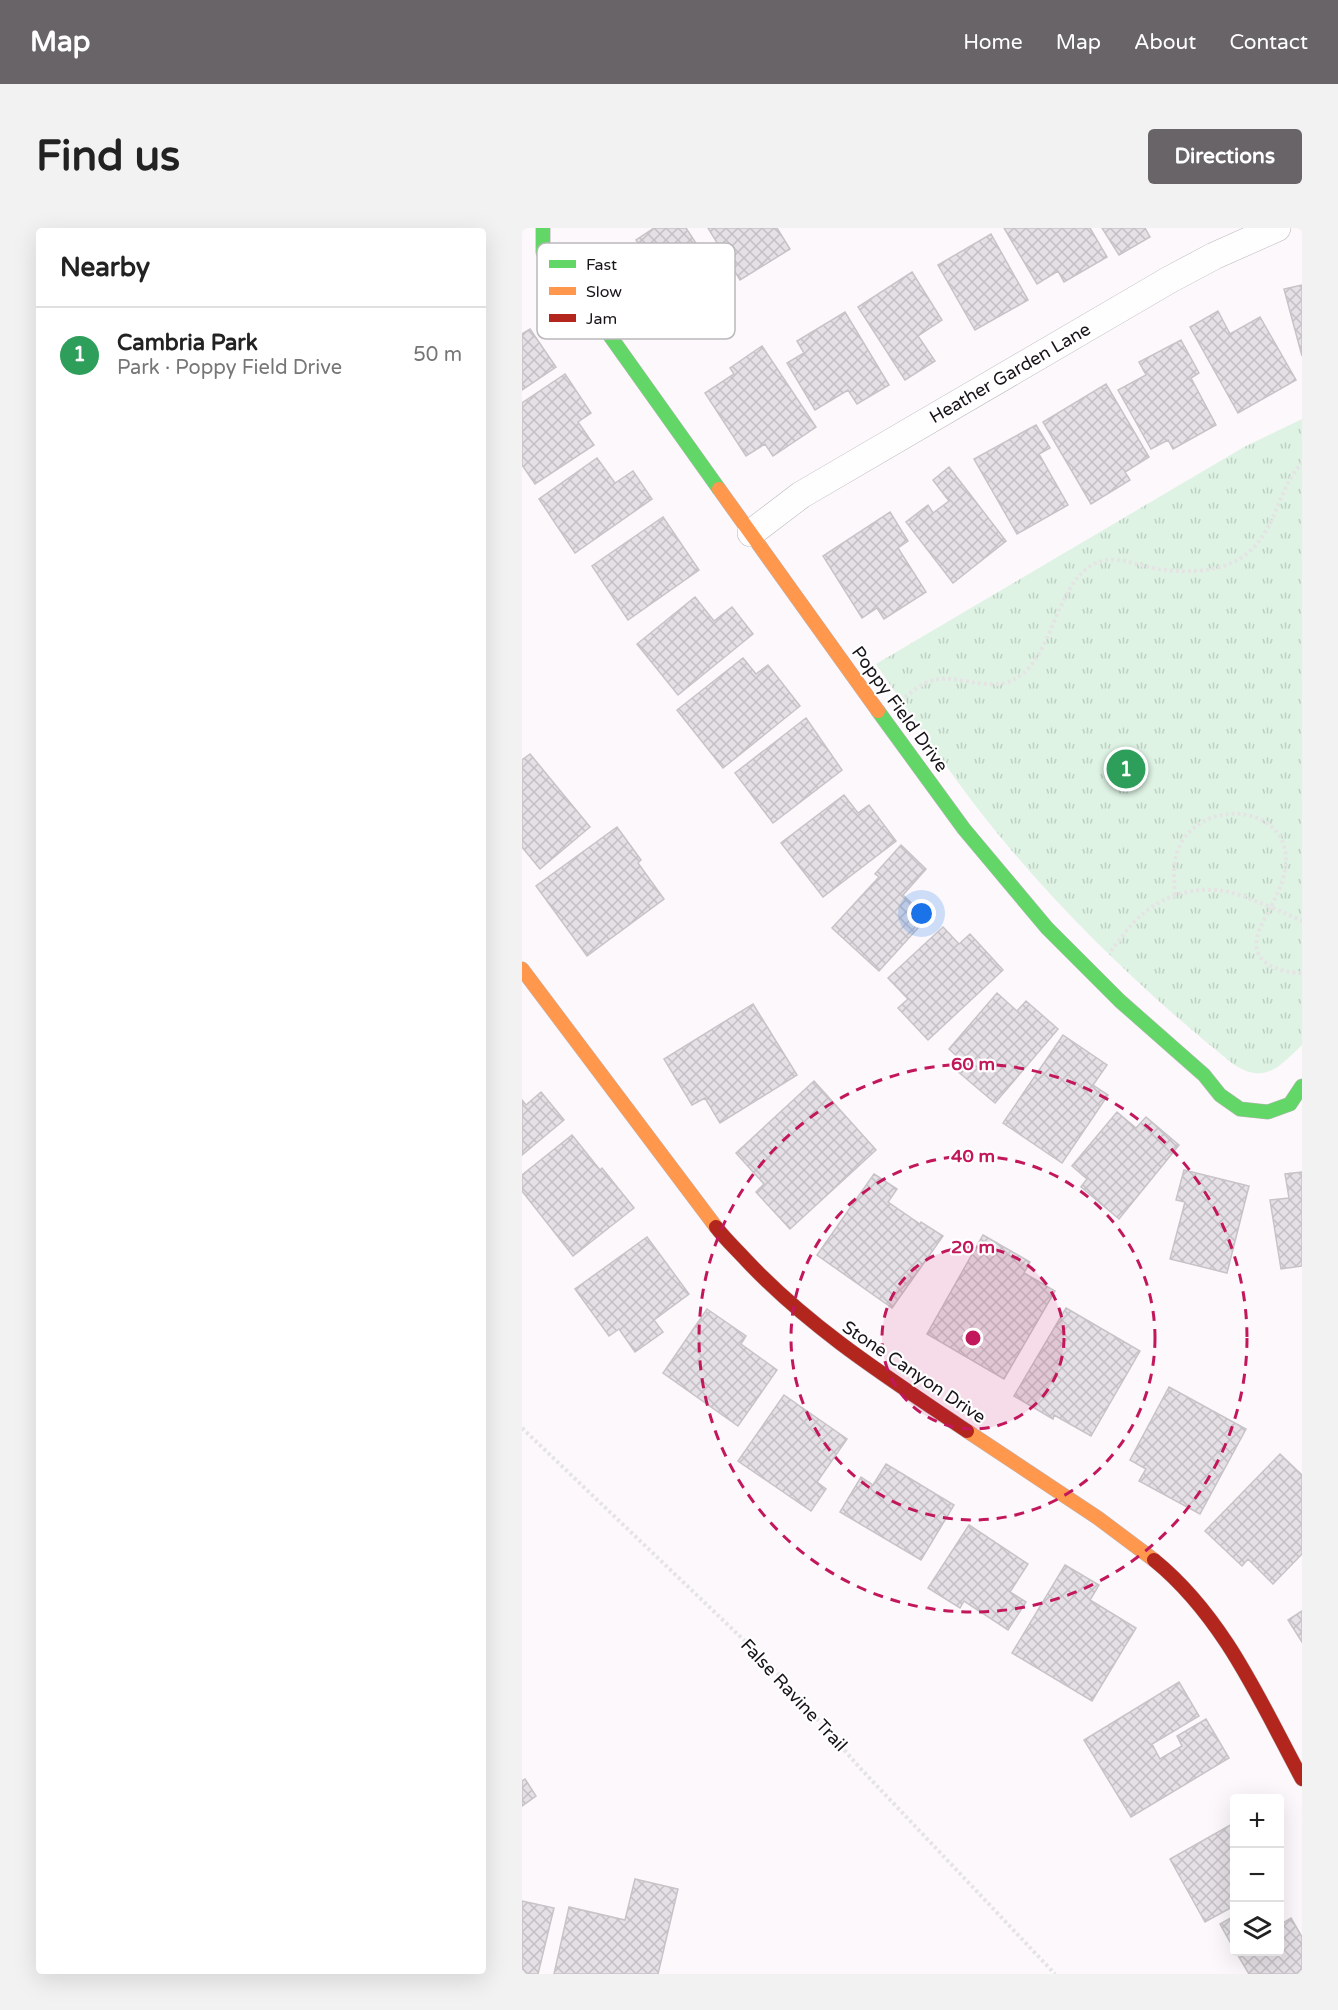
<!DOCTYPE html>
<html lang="en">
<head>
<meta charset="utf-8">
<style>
  :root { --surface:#fff; --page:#f2f2f2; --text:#222; --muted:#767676; --line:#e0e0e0; --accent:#686468 }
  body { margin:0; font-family:"Varela Round",sans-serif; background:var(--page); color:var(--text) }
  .controls { position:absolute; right:18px; bottom:18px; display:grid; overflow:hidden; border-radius:6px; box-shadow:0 6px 24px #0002 }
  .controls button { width:54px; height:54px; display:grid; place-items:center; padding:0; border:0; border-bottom:2px solid var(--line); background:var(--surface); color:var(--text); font:30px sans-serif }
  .you { position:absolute; left:400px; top:686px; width:21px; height:21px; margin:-15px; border:4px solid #fff; border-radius:50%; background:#1a73e8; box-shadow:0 0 0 9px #1a73e833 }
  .badge { display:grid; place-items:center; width:39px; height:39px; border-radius:50%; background:var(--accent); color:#fff; font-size:20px; font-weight:700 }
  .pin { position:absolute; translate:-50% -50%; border:3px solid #fff; box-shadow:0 2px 6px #0006 }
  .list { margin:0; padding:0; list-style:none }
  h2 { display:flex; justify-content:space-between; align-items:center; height:78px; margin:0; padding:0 24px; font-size:26px }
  h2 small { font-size:20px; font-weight:400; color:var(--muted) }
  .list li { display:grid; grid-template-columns:39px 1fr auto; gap:18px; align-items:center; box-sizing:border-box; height:96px; padding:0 24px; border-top:2px solid var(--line) }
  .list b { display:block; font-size:22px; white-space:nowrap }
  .list p { margin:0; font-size:20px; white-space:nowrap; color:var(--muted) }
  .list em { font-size:20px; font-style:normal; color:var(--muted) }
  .icon { flex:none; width:33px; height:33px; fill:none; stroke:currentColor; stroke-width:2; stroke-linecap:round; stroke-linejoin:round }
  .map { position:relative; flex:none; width:780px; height:1746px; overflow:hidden; border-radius:6px }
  header { display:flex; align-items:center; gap:36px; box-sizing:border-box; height:84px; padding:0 30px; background:var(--accent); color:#fff }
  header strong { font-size:28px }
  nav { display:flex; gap:33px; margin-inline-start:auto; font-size:21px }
  .intro { display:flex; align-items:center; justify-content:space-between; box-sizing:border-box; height:144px; padding:0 36px }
  h1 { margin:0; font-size:42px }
  .button { padding:15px 27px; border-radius:6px; background:var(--accent); color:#fff; font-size:21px; font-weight:700 }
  main { display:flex; gap:36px; padding:0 36px }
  aside { flex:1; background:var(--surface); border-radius:6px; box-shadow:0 6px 24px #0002 }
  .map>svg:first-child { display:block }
</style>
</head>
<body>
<header>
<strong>Map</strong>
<nav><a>Home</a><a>Map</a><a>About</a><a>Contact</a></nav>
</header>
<div class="intro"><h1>Find us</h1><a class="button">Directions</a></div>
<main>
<aside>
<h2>Nearby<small></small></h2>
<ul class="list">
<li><span class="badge" style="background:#2e9e5b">1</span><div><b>Cambria Park</b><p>Park · Poppy Field Drive</p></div><em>50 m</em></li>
</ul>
</aside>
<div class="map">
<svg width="780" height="1746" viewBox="0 0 780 1746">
  <defs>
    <pattern id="park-tufts" width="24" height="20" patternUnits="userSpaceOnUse" patternTransform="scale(1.5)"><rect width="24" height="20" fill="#def3e4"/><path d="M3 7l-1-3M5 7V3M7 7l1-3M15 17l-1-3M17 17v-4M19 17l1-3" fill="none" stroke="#becfc3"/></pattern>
    <pattern id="building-cross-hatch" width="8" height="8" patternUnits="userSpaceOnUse" patternTransform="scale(1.5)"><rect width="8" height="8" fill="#e5e0e5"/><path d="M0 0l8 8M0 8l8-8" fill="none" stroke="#c4bfc4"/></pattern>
  </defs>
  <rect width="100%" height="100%" fill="#fcf8fc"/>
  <path fill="url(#park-tufts)" d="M780,191v626c-23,22 -37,40 -69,19 -82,-66 -158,-138 -226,-219 -48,-57 -89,-120 -131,-181l368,-217z"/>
  <path fill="url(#building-cross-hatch)" stroke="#c7c3c7" stroke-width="1.5" d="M132,0h32l42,64 -37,25 -7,-10 -25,17 -40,-62 22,-15 -5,-7z
    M186,0h69l13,21 -50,31z
    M482,0h86l17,29 -43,25 -6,-11 -21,13z
    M580,0h43l5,9 -31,18z
    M469,6l37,66 -53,30 -37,-65z
    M390,44l30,48 -24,16 17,25 -30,19 -47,-73z
    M780,57v71l-18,-67z
    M696,83l12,23 30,-17 36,63 -58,33 -48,-86z
    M323,84l44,73 -32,19 -9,-14 -33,20 -28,-47 17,-10 -7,-12z
    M8,101l26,38 -34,23v-56z
    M659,112l18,33 -8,5 25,47 -43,24 -5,-9 -17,9 -33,-59 28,-15 -7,-13z
    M240,118l54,81 -43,29 -8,-12 -19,12 -41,-63 29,-19 -4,-6z
    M43,146l26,39 -13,9 16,23 -59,39 -13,-19v-62z
    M584,156l43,73 -24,15 5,8 -39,24 -48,-82z
    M514,197l14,23 -11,6 29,51 -51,29 -43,-75z
    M75,230l18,25 18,-12 19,28 -77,54 -36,-54z
    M427,239l57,74 -53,42 -47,-61 22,-17 5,8 16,-12 -16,-21z
    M368,284l18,29 -10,7 28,44 -42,27 -7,-11 -15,10 -39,-62z
    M141,289l36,53 -71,50 -36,-54z
    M173,369l19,24 18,-14 21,27 -75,61 -41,-51z
    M221,430l13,16 12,-9 32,41 -77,62 -46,-58z
    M284,490l36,52 -69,53 -38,-50z
    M8,526l60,73 -50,42 -18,-22v-87z
    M322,567l14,18 11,-8 27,36 -73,56 -42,-54z
    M95,599l24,33 -3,3 26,36 -77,57 -51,-70z
    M379,617l25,24 -23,26 24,23 -48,53 -47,-43 47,-51 -4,-3z
    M421,699l16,17 11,-10 33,36 -75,70 -30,-32 10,-9 -20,-21z
    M475,765l20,18 9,-10 32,28 -63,74 -39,-33 7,-8 -14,-13z
    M231,776l44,71 -77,48 -15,-25 -13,7 -28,-46z
    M541,807l44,30 -14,20 15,10 -46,68 -59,-40z
    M292,853l62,69 -86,79 -34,-37 8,-8 -28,-31z
    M19,864l23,28 -42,35v-55l4,5z
    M595,884l19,16 10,-11 33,28 -60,74 -38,-32 6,-8 -15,-13z
    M50,907l28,35 2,-2 32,40 -61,48 -51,-65v-16z
    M662,942l65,16 -22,87 -57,-14 15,-57 -9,-2z
    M780,944v94l-21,3 -11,-69 19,-2 -4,-24z
    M352,946l23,15 -9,13 32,22 1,-2 22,14 -51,72 -75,-53z
    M461,1007l47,27 -6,11 31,18 -51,88 -77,-45z
    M125,1009l42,57 -35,26 9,12 -28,20 -16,-23 -10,7 -34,-47z
    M544,1080l74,43 -49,85 -37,-21 -1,4 -39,-23z
    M185,1081l39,27 -5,8 36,26 -39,56 -75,-53z
    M647,1159l77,42 -46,85 -61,-33 7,-12 -16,-9z
    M262,1167l63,44 -30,43 9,7 -15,22 -73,-50z
    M758,1226l22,21v79l-29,30 -25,-25 -6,7 -37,-35z
    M364,1236l68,41 -33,55 -81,-48 21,-35 12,8z
    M447,1297l59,39 -18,28 16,10 -18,28 -44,-29 -4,7 -32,-20z
    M543,1337l34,20 -9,15 46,28 -44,73 -80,-48z
    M780,1383v31l-14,-22z
    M657,1454l20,34 -47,28 8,15 22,-13 -5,-10 29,-17 23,39 -98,59 -47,-77z
    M3,1551l11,17 -14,10v-25z
    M712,1595v83l-29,16 -35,-63z
    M113,1651l43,10 -20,85h-104l15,-67 56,13z
    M0,1673l32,7 -16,66h-16z
    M712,1688v33l-14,-25z
    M769,1690l11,19v37h-53l-13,-22h44v-27z"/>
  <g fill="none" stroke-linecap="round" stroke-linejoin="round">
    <g stroke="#bbb7bb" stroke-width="28">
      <path id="street" d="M229,305l50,-38 368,-215 45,-24 63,-28"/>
    </g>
    <g stroke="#bbb7bb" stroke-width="15">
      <path id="fast" d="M21,0v24l35,39 141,198
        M356,483l86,118 83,99 73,73 84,74 16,20 20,14 28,3 22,-8 12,-18"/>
    </g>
    <g stroke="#bbb7bb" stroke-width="15">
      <path id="slow" d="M197,261l159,222
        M0,741l194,258
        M445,1203l131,87 56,42"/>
    </g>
    <g stroke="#bbb7bb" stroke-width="15">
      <path id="jam" d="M194,999c9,12 20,22 31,34 64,68 143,118 220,170
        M632,1332c70,57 106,141 148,219"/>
    </g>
    <path stroke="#e5e4e5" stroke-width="4" stroke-dasharray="3 3" stroke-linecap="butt" d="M383,469c7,-5 15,-12 23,-15 27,-11 56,11 85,-2 40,-19 40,-91 79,-115 21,-12 40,-1 61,3 30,6 73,5 96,-16 29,-26 28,-62 53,-89
      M653,667c-1,-16 -3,-35 5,-50 23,-46 105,-41 106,14 0,18 -8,33 -15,48l31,14
      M589,723c10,-13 20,-28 33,-38 24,-21 62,-29 92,-19 12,3 23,9 35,13 -5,10 -12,20 -14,31 -6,26 25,35 45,35
      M0,1200l250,239 88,101 195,206"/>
    <use href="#street" stroke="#fffeff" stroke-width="27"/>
    <use href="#fast" stroke="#63d668" stroke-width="14"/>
    <use href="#slow" stroke="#ff974d" stroke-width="14"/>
    <use href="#jam" stroke="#b3261e" stroke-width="14"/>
  </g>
  <circle cx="451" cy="1110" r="91" fill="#c2185b" fill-opacity=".12"/>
  <g fill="none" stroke="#c2185b" stroke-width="3" stroke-dasharray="10 8">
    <circle cx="451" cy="1110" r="91"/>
    <circle cx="451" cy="1110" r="182"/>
    <circle cx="451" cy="1110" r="274"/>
  </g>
  <g text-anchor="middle" stroke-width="4.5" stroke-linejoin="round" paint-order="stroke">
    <g font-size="18" fill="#191419" stroke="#fff">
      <text transform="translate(488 145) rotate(-30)" y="6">Heather Garden Lane</text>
      <text transform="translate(378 481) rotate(54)" y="6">Poppy Field Drive</text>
      <text transform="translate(392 1144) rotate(34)" y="6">Stone Canyon Drive</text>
      <text transform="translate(272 1467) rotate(47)" y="6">False Ravine Trail</text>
    </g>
  </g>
  <rect x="15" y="15" width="198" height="96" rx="9" fill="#fff" stroke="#bab8ba" stroke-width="1.5"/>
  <rect x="27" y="32" width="27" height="8" fill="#63d668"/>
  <rect x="27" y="59" width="27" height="8" fill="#ff974d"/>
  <rect x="27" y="86" width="27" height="8" fill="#b3261e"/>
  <g font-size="16" fill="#191419">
    <text x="64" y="42">Fast</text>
    <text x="64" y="69">Slow</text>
    <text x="64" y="96">Jam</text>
  </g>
  <circle cx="451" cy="1110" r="9" fill="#c2185b" stroke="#fff" stroke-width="3"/>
  <g font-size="18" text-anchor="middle" font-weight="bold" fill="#c2185b" stroke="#fff" stroke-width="4.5" stroke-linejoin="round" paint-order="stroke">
    <text x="451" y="842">60 m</text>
    <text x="451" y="934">40 m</text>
    <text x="451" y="1025">20 m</text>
  </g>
</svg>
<div class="controls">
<button>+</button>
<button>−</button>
<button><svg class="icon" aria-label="layers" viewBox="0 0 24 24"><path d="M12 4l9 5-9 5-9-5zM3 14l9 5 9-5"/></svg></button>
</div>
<div class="you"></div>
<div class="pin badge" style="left:604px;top:541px;background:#2e9e5b">1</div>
</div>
</main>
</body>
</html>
